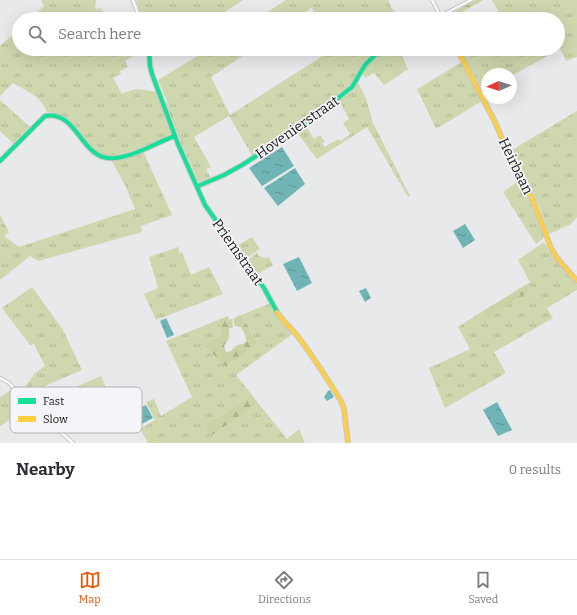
<!DOCTYPE html>
<html lang="en">
<head>
<meta charset="utf-8">
<style>
  :root { --surface:#fff; --page:#f7f7f7; --text:#2b2b33; --muted:#7c7c81; --line:#e1e1e2; --accent:#ea580c }
  body { margin:0; font-family:Bitter,serif; background:var(--page); color:var(--text) }
  .compass { position:absolute; left:481px; top:68px; width:36px; height:36px; border-radius:50%; background:var(--surface); box-shadow:0 4px 16px #0002; rotate:267deg }
  .list { margin:0; padding:0; list-style:none }
  h2 { display:flex; justify-content:space-between; align-items:center; height:52px; margin:0; padding:0 16px; font-size:17px }
  h2 small { font-size:13px; font-weight:400; color:var(--muted) }
  .icon { flex:none; width:22px; height:22px; fill:none; stroke:currentColor; stroke-width:2; stroke-linecap:round; stroke-linejoin:round }
  .map { position:relative; flex:none; width:577px; height:443px; overflow:hidden }
  .search { position:absolute; background:var(--surface); box-shadow:0 4px 16px #0002; left:12px; right:12px; top:12px; height:44px; display:flex; align-items:center; gap:10px; box-sizing:border-box; padding:0 14px; border-radius:22px; color:var(--muted); font-size:15px }
  .sheet { height:116px; background:var(--surface) }
  nav { display:flex; justify-content:space-around; align-items:center; box-sizing:border-box; height:56px; border-top:1px solid var(--line); background:var(--surface); font-size:11px; color:var(--muted) }
  nav a { display:grid; justify-items:center; gap:2px }
  nav .on { color:var(--accent) }
  .map>svg:first-child { display:block }
</style>
</head>
<body>
<div class="map">
<svg width="577" height="443" viewBox="0 0 577 443">
  <defs>
    <pattern id="grass-tufts" width="24" height="20" patternUnits="userSpaceOnUse"><rect width="24" height="20" fill="#ced7ae"/><path d="M3 7l-1-3M5 7V3M7 7l1-3M15 17l-1-3M17 17v-4M19 17l1-3" fill="none" stroke="#b0b895"/></pattern>
    <pattern id="forest-firs" width="22" height="20" patternUnits="userSpaceOnUse"><rect width="22" height="20" fill="#cad3a6"/><path d="M5 1l3.5 6h-7zM16 11l3.5 6h-7z" fill="#adb48e"/></pattern>
    <pattern id="water-ripples" width="26" height="14" patternUnits="userSpaceOnUse"><rect width="26" height="14" fill="#71b4b6"/><path d="M2 4q2-2 4 0t4 0M15 11q2-2 4 0t4 0" fill="none" stroke="#5c9193"/></pattern>
  </defs>
  <rect width="100%" height="100%" fill="#e8e9eb"/>
  <path fill="url(#grass-tufts)" d="M41,0h55l-1,8 2,2 3,-2 11,11h-81l14,-13z
    M136,0h107l-29,19h-72z
    M286,0h102l4,9 11,10h-85l-7,-12 -11,12h-43z
    M492,0h85v57l-11,4 -6,-12 -49,27v-2h-24v15l-4,2 -20,-36 9,-6h86v-30h-55z
    M19,29v20h126l-20,12 3,6 -8,4 1,3 -8,4 9,16c17,-8 19,-4 36,-2l14,40 -1,2c-10,7 -25,12 -37,16 -7,3 -16,8 -23,7 -28,-1 -35,-46 -64,-45 -7,-17 -19,-20 -34,-29l-13,13v-50z
    M209,49h44l-42,28 19,38 102,-65v-1h46l-19,22 -11,18 -49,39 -46,29 -24,-41 -35,21 17,30 -5,2 5,10 -9,4 -4,-2 -16,-36 3,-1 -27,-64z
    M383,49h16l9,20 -24,16 -10,-12 -9,5 -3,-6 12,-16z
    M462,62l20,39 -46,28 -19,-40z
    M357,81l9,17 7,25 37,73 -2,1 -41,-70 -50,32 -19,-25v-2l8,-6 8,13 6,-4 5,7 -3,1 3,4 13,-8 2,2 10,-7 -7,-11 6,-4 -10,-19 11,-10z
    M0,100l30,27 -16,17 -14,-13z
    M577,111v106l-6,7 -22,10 -10,-29 -27,-55z
    M143,151l29,64 -31,11 1,6 -104,29 -8,-5 -30,24v-65l9,17 -5,4 15,11 116,-38 -9,-22 -14,-26z
    M522,179l6,13 16,41 -1,6 -7,5 -33,-52z
    M252,237l8,12 -13,9 -9,-13z
    M544,242l10,16 23,27v5l-30,18 6,10 -59,34 12,21 -61,35 -16,-40 41,-19 -12,-22 25,-16 4,5 43,-25 -3,-7 3,-2 -12,-22z
    M178,247l2,6 2,-1 9,23 18,-8 14,27 -67,26 -12,-26 14,-6 -9,-31z
    M257,253l2,3 6,2 4,-1 4,8 -15,9 -10,-14z
    M32,287l31,43 19,40 -37,16 -10,8 3,8 -3,4 -14,-13 14,-20 10,-7 -11,-22 -4,1 -28,-37z
    M271,303l8,16 15,14 -58,42 16,20 -45,31 4,9 47,-32 29,36 12,-10 6,14h-157l-8,-14 15,-9 -9,-18 8,-3 7,17 31,-19 -26,-56 52,-21 3,14 -2,4v22l38,-17 -16,-28z
    M12,389l17,17 -29,20v-29z"/>
  <path fill="url(#forest-firs)" d="M476,0h7l-33,19h-6l-1,-1z
    M167,102l18,42 -3,1 -16,-42z
    M527,284l3,7 -43,26 -4,-6z
    M241,315l16,28 -31,24 -21,-21 13,-8 3,-4 -3,-14 10,-4 1,4 3,-1 1,8 -4,2v9l-5,8 2,6 5,-1 6,-6 6,-1 3,-2v-5l-5,-10 -6,-1 -2,-7z
    M252,395l6,8 -47,33 -5,-10z"/>
  <path fill="#ced7ae" d="M101,376l10,23 -37,16 -10,-23z"/>
  <path fill="url(#water-ripples)" d="M282,147l12,19 -32,20 -13,-18z
    M295,168l10,16 -27,22 -14,-18z
    M465,224l10,16 -12,8 -10,-17z
    M299,257l13,26 -15,8 -14,-27z
    M366,288l5,10 -6,4 -6,-11z
    M166,318l8,17 -7,3 -7,-17z
    M330,390l4,7 -7,4 -3,-4 4,-6z
    M497,402l15,28 -14,6 -15,-26z
    M146,405l7,13 -11,6 -7,-14z"/>
  <g fill="none" stroke-linecap="round" stroke-linejoin="round">
    <g stroke="#c7c7c9" stroke-width="4.5">
      <path id="street" d="M133,0l7,19
        M432,0l10,19
        M435,19l36,-19
        M0,378l9,5 20,21 44,39"/>
    </g>
    <g stroke="#c7c7c9" stroke-width="6">
      <path id="fast" d="M149,49l1,17 2,8 26,70 27,61 59,83 13,24
        M0,161l45,-45c31,-6 36,40 63,42 21,2 47,-15 67,-22
        M198,186l26,-11 18,-10 57,-36 53,-42 13,-22 16,-16"/>
    </g>
    <g stroke="#c7c7c9" stroke-width="6">
      <path id="slow" d="M457,49l38,73 14,33 24,45 18,48 6,10 20,23
        M277,312c6,10 16,17 22,26 15,20 29,42 42,63l3,8 4,34"/>
    </g>
    <use href="#street" stroke="#fcfcfc" stroke-width="2.5"/>
    <use href="#fast" stroke="#16e098" stroke-width="4"/>
    <use href="#slow" stroke="#ffcf43" stroke-width="4"/>
  </g>
  <g text-anchor="middle" stroke-width="3.5" stroke-linejoin="round" paint-order="stroke">
    <g font-size="14" fill="#171718" stroke="#f5f5f9">
      <text transform="translate(297 127) rotate(-35)" y="5">Hovenierstraat</text>
      <text transform="translate(516 166) rotate(64)" y="5">Heirbaan</text>
      <text transform="translate(238 252) rotate(55)" y="5">Priemstraat</text>
    </g>
  </g>
  <rect x="10" y="387" width="132" height="46" rx="6" fill="#f5f5f9" stroke="#b2b2b6" stroke-width="1"/>
  <rect x="18" y="398" width="18" height="6" fill="#16e098"/>
  <rect x="18" y="416" width="18" height="6" fill="#ffcf43"/>
  <g font-size="11" fill="#171718">
    <text x="43" y="405">Fast</text>
    <text x="43" y="423">Slow</text>
  </g>
</svg>
<svg class="compass" viewBox="-18 -18 36 36"><path d="M0-13l5 13h-10z" fill="#e53935"/><path d="M0 13l5-13h-10z" fill="#7c7c81"/></svg>
<div class="search"><svg class="icon" aria-label="search" viewBox="0 0 24 24"><circle cx="10" cy="10" r="6"/><path d="M15 15l6 6"/></svg>Search here</div>
</div>
<section class="sheet">
<h2>Nearby<small>0 results</small></h2>
<ul class="list">
</ul>
</section>
<nav>
<a class="on"><svg class="icon" aria-label="map" viewBox="0 0 24 24"><path d="M3 6l6-2 6 2 6-2v14l-6 2-6-2-6 2zM9 4v14M15 6v14"/></svg>Map</a>
<a><svg class="icon" aria-label="directions" viewBox="0 0 24 24"><path d="M12 3l9 9-9 9-9-9zM9 14v-3h6M13 9l2 2-2 2"/></svg>Directions</a>
<a><svg class="icon" aria-label="saved" viewBox="0 0 24 24"><path d="M7 4h10v16l-5-4-5 4z"/></svg>Saved</a>
</nav>
</body>
</html>
